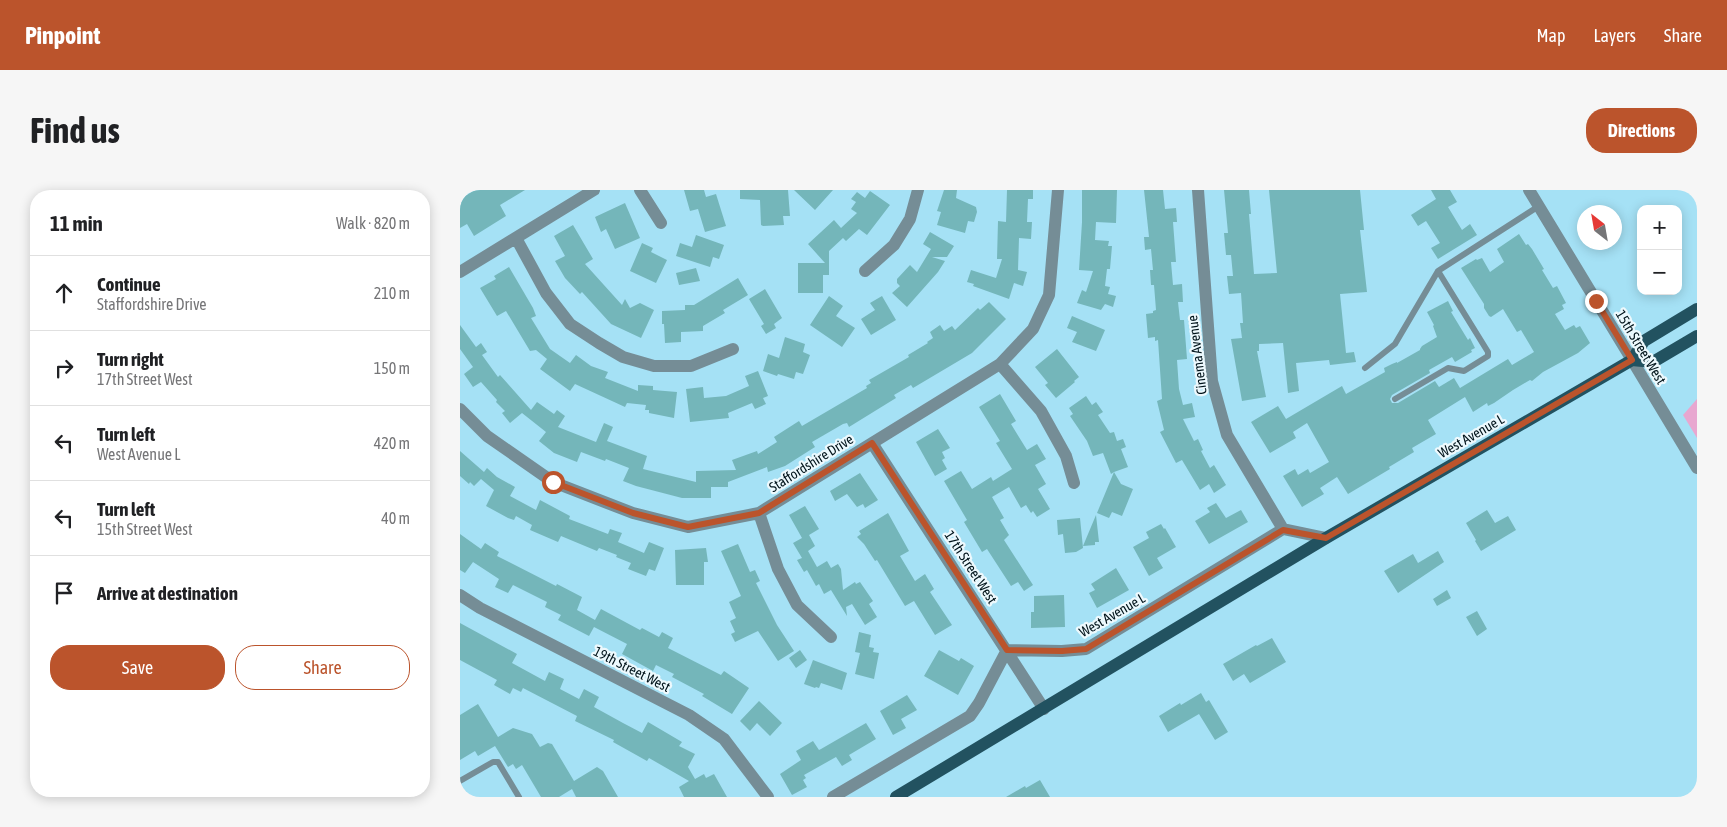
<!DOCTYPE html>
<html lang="en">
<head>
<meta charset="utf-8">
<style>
  :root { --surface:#fff; --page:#f6f6f6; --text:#202124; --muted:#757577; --line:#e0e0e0; --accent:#bb542c }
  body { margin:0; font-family:"Asap Condensed",sans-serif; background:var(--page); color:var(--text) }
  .controls { position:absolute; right:15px; top:15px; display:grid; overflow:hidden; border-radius:10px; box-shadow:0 2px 12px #0003 }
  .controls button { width:45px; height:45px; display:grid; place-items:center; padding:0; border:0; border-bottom:1px solid var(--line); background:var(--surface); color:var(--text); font:25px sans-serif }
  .compass { position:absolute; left:1117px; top:15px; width:45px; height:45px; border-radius:50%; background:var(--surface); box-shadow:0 2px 12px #0003; rotate:329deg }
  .stop { position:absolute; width:15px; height:15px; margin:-11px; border:4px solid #bb542c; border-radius:50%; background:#fff }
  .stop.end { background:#bb542c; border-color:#fff; box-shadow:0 1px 5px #0008 }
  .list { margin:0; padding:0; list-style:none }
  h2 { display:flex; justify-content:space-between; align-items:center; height:65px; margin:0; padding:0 20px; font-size:21px }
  h2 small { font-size:16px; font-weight:400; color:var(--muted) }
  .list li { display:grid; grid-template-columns:32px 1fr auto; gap:15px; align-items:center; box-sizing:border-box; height:75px; padding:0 20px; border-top:1px solid var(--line) }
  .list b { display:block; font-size:19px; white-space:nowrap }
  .list p { margin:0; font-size:16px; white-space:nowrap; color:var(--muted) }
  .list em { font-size:16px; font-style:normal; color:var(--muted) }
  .actions { display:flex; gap:10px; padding:15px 20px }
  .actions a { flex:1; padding:11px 0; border:1px solid var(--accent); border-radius:20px; text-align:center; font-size:18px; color:var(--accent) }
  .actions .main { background:var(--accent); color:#fff }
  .icon { flex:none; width:28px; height:28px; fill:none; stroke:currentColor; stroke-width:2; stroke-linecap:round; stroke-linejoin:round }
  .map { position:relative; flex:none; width:1237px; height:607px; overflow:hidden; border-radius:20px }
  header { display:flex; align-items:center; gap:30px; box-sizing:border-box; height:70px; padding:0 25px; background:var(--accent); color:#fff }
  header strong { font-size:24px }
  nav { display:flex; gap:28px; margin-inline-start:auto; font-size:18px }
  .intro { display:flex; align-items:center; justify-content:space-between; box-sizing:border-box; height:120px; padding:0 30px }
  h1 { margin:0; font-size:35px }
  .button { padding:12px 22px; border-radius:20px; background:var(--accent); color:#fff; font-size:18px; font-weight:700 }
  main { display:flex; gap:30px; padding:0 30px }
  aside { flex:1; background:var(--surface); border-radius:20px; box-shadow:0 2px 12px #0003 }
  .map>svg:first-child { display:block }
</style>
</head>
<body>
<header>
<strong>Pinpoint</strong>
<nav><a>Map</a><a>Layers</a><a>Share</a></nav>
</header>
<div class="intro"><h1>Find us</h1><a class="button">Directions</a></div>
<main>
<aside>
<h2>11 min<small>Walk · 820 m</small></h2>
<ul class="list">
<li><svg class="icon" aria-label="ahead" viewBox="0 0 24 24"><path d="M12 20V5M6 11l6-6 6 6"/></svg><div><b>Continue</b><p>Staffordshire Drive</p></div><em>210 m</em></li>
<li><svg class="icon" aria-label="right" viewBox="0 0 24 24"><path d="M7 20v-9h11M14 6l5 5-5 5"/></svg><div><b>Turn right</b><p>17th Street West</p></div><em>150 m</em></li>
<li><svg class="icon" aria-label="left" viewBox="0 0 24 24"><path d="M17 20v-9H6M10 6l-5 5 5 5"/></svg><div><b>Turn left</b><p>West Avenue L</p></div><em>420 m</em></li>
<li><svg class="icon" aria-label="left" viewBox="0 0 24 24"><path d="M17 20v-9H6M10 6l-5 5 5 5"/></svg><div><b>Turn left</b><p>15th Street West</p></div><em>40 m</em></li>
<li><svg class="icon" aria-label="arrive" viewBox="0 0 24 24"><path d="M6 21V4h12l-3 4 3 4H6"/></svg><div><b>Arrive at destination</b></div></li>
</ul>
<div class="actions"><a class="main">Save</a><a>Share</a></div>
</aside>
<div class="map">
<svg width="1237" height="607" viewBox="0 0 1237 607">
  <rect width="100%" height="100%" fill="#a5e1f5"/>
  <path fill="#e8a7d0" d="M1237,209v39l-14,-23z"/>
  <path fill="#74b6ba" d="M15,0h50l-25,15 6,11 -32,20 -7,-12 -7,4v-29z
    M224,0h20l2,7 10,-3 10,32 -21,6 -7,-23 -8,2z
    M280,0h48l2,26h-7l1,9 -21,1 -2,-1 -1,-25 -20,-1z
    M334,0h39l-18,20z
    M484,0h13l-1,8 20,9 1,5 -3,10 -6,-1 -3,12 -28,-8 4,-13 -4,-1z
    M547,0h26v9h-5l-1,23h5l-1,17 -12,-1 -1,32 9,2 -4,14 -9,-3 -5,16 -36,-13 1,-2 -7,-2 4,-12 25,8 6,-19h-5l1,-38 8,1z
    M622,0h35l-1,33 -20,-1 -1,18 14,1 -1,5h4l-2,23h-3l-2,17 5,1 -2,7 8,2 -3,11 -8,-3 -4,6 -24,-7 5,-13 4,2 7,-21 -14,-1 3,-48z
    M684,0h19l2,19 11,-1 1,14h-4l3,40h-5l2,23 9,-1 1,18h-5l2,18h4l3,39 -10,1 2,29 4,16 9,-2 3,14 -12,2 11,22 4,-2 5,11 -2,1 9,17 4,-3 12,20 -12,8 -5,-9 -9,6 -18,-30 -6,3 -16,-31 4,-2 -7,-29 5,-2 -4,-59 -3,1v-4l-7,1 -2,-24 7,-1v-2l3,-1 -2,-25h-3l-1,-15h3l-2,-21 -6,1 -1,-13h5z
    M764,0h25l2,24h-2l5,60 23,-1 -8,-83h91l4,40h-4l7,62 -27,2 6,59 8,-1 2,10 -26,3 -1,-5 -33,3 3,28 -11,2 -5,-50 -24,1v7h-2l9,46 -24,4 -11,-62 11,-1 -2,-15h3l-2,-30 -12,1 -2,-18h6l-2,-21h-5l-2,-22h4z
    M971,0h19l7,12 -9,5 14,23 8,-6 7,11 -39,24 -7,-11 9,-5 -14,-22 -8,5 -7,-11 25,-16z
    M410,1l20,14 -23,30 -8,-6 -13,12 -3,-3 -14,13v24h-6v18h-25v-30h27l-17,-19 26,-24 7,8 16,-15 -6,-4 5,-7 -5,-3 6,-7 8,6z
    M165,13l15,35 -25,11 -9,-20 -5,3 -6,-15z
    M113,35l20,34 -8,5 37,41 3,-6 5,9 10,-5 14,7 -13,28 -30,-14 -29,-32 -2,2 -15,-16 -10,-17 10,-5 -11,-20z
    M470,42l24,14 -7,11h-15l13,4 -7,11 -31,35 -15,-14 8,-7 -3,-3v-4l13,-14 7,7 14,-23 -8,-5z
    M1059,44l7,11 2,-1 4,5 12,20 -2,1 11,18 4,-2 9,17 -4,2 2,4 -9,5 10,16 9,-5 2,3 4,-2 10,17 -12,10 -35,19 -11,9 -2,-1 -17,10 -19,13 -6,3 -1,-3 -14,9 -8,-15 -37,23 8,14 -24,14 2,4 -25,15 1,2 -42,25 -11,-17 -17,11 4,6 -22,13 -19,-31 12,-7 3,6 10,-6 2,4 19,-11 -22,-39 -14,9 3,6 -26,15 -19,-31 27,-16 8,13 56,-33 4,8 39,-22 -1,-4 8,-4 5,-2v1l23,-13v-1l2,-3 15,-9 -4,-11 1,-1 -7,-13 21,-11 5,10 -2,1 17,28 2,-2 5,10 -4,2 1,2 -17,10 -3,-5 -23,13 1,3 -38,22 -2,4 2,4h6l37,-22 4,6 15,-9 6,10 48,-29 4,6 22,-13 -13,-22 -4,2 -14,-23 -12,8 -2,-1 -5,-8v-4l-23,-36 15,-9 1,1 5,-2 8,14 14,-10 -7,-13z
    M236,45l28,10 -5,14 -6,-2 -3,10 -34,-11 4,-13 12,4z
    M182,53l11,5 -2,4 16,8 -11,23 -26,-12z
    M49,77l24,41 3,8 -5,2 19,31 20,14 6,-8 15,11 17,6 -3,6 33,13v-6l15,1v4l24,2 -3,26 -25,-5v-3h-4l1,-5 -19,-2 -2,4 -50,-23 -5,7 -30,-22 7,-10 -11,-9 -6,1 -24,-40 -9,5 -17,-28 16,-9 -2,-3z
    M236,78l4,13 -21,4 -3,-12z
    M278,88l10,17 -25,15 2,3 -22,13v5l-22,1v10l-16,1 -1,-19h-2v-13l23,-1v-5h9z
    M305,99l17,29 -8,6 2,4 -10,6 -5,-8 3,-2 -15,-25z
    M369,106l14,10 -7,10 19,12 -13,19 -32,-22z
    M422,106l14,24 -25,15 -10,-16 14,-9 -5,-7z
    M529,112l17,17 -34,34 -59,35 -2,-3 -17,10 2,3 -47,29 -2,-4 -4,1 -31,18 3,5 -30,19 -17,6 -1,-5 -39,15v5h-17v11h-29l-46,-12 -13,-5 6,-13 -23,-9 -1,2 -24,-9 -4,10 -23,-9 -15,-12 7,-9 -24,-19 -12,10 -8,-10 3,-2 -9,-9 1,-2 -16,-18 -8,5 -9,-13 9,-7 -13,-18v-24l16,22 5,-4 6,9 -5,3 16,22 2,-2 31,35 6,-8 17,12 3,-4 8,6 -7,11 38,15 8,-19 9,4 -6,14 40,15 -4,13 53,13v-11l40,-1 -4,-10 25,-9 1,3 19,-12 -3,-5 25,-16 3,5 65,-38 -1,-2 5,-3 -2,-3 40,-23 -1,-2 20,-12 -1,-1 6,-4 -3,-6 10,-7 4,6 8,-5 3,4 23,-22 2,2z
    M612,126l33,14 -9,21 -24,-9 5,-10 -10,-4z
    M325,147l20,7 -2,8 7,3 -7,19 -7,-2 -2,7 -16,-5 -1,2 -14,-5 5,-17 11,4z
    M597,159l22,28 -5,4 1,1 -19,16 -11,-13 3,-2 -13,-16z
    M298,181l10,25 -5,2 3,6 -11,5 -3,-6 -24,10 1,5 -39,4 -4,-33 17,-2 1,11 22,-2 23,-10 -4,-10z
    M540,204l16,27 -5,3 16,26 10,-6 9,15 -11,6 11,19 -8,5 12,20 -13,8 -4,-6 -2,2 -5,-8 -5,3 -12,-21 -17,10 12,21 -4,2 9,15 -5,5 29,45 -9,6 -6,-9 -7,4 -24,-37 -5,3 -18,-30 3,-2 -23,-39 17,-10 11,18 19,-12 2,4 19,-12 -16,-26 4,-2 -21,-34z
    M626,206l6,9 4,-3 7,10 -5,3 12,18 4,-1 3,9 6,-2 3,8 -5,2 7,18 -14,5 7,12 12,5 -11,27 -10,-4 -3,6 -12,-5 17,-41 -3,2 -8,-21 -10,3 -6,-15 -17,-25 3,-2 -4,-6z
    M478,239l12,19 -8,4 3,6 -3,2 5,9 -12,7 -19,-34z
    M0,261l24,21 3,-4 10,9 18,10 -5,9 26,14 4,-10 30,16 -1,3 39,15 2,-5 12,4 -4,9 26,11 5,-11 15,6 -9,23 -6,-2 -3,7 -18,-7 3,-6 -15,-6 1,-2 -18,-7 -2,3 -36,-15 -3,6 -28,-12 2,-5 -16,-9 -2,4 -6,-2 -22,-12 8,-16 -13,-11 -7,7 -4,-4 -1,2 -9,-8z
    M400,283l18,27 -13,8 -2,-4 -6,3 -10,-13 -12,7 -5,-10z
    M756,313l10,15 15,-8 7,12 -39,22 -14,-23 15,-9 -3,-4z
    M345,316l14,23 -10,6 6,11 -7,5 9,16 10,-6 4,7 7,-4 3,5 2,21 12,-8 1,2 4,-2 13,19 -4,3 8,13 -12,8 -13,-21 -6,3 1,9 -16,-26 -7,4 -5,-10 -3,2 -9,-16 -3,2 -7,-12 5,-2 -9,-15 9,-5 -13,-23z
    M1027,320l8,13 13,-7 8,14 -35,21 -6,-10 1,-1 -10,-17z
    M428,323l21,38 -9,5 15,25 10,-7 9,15 -4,3 22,33 -17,10 -21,-34 -9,5 -28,-46 -2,1 -11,-17 -7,-7 4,-3 -2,-3z
    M636,325l3,27h-4v3l-12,1z
    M620,328l3,30 -7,4 -11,1 -2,-19 -5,1 -1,-15z
    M701,334l3,5 1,-1 11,19 -19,11 6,10 -14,8 -16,-29 16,-9 -3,-6z
    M0,344l21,15 4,-6 14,9 -2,4 59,30 1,-2 25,13 -5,13 18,10 6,-11 39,21 2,-2 17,9 3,-5 11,6 -5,10 53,27 3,-4 25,17 -17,26 -30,-18 2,-2 -32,-17 2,-3 -18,-9 -3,6 -31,-17 5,-10 -33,-17 -5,9 -31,-16 3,-5 -16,-8 2,-5 -34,-17 -5,8 -13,-6 4,-8 -26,-17 -8,11 -5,-3z
    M278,354l12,28 5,-2 5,11 -4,2 21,42 17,26 -16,10 -20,-30 -23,11 -4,-8 4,-2 -5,-11 6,-3 -7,-16 12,-6 -20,-45z
    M246,358l2,14h-4v23h-28l-1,-35z
    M978,361l6,11 -46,31 -14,-22 29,-17 5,9z
    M656,378l13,22 -32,18 -8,-15 6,-3 -4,-6z
    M987,400l4,8 -14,8 -4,-7z
    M604,405l1,32 -34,1v-16h3v-16z
    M1017,421l10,18 -10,7 -11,-19z
    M0,433l57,31 -5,9 33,18 4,-9 15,7 -4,10 19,10 5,-10 15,8 -5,10 29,16 19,10 6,-11 34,20 -3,4 16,8 -7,13 7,12 9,-5 2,4 8,-4 13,23h-43l-5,-10 10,-6 -40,-23 -2,3 -34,-19 1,-2 -39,-19 2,-5 -54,-28 -2,4 -8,-4 -3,6 -16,-9 3,-5 -37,-20z
    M399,442l12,3 -2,12 5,1 -1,4 6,1 -5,26 -19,-5 5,-21 -5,-1z
    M812,448l14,24 -36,21 -6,-9 -11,7 -10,-17 33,-19 1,1z
    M340,460l7,10 -11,8 -7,-10z
    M479,460l20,11 2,-3 13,8 -16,29 -34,-19z
    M353,470l34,13 -5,17 -21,-7 -2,5 -3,-1 -1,1 -11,-4z
    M741,503l5,9 3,-2 19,32 -13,8 -16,-26 -31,18 -9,-16 21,-13 1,2z
    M447,505l10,15 -16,9 5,9 -13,7 -13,-24z
    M299,511l23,22 -12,13 -13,-13 -7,8 -10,-10z
    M18,514l20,33 15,-9 19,6 8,13 8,-4 4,1 22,37 23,-14 6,4 15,26h-42l-4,-8 -13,8h-18l-19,-32 -6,4 -3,-5 -5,3 -13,-21 -17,10 -3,-5 -15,9v-45z
    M406,533l10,16 -27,16 3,5 -10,6 -6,-9 -32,18 2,3 -3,2 4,7 -15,8 -12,-21 21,-14 -5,-9 17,-10 6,9 2,-1z
    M580,590l10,17h-44l19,-11 1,2z"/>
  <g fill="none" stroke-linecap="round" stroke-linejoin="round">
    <path stroke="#758d96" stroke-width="6" d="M905,178l30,-24 43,-73 101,-65
      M935,209l53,-31 16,3 24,-15v-4l-50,-81
      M0,591l33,-19h5l21,35"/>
    <path stroke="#758d96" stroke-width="12" d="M180,0l21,33
      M738,0l14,191 15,54 56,94
      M56,48l30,55 24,31 29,19 24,14 31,9h37l42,-17
      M405,81l29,-26 16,-26 8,-29
      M0,82l134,-82
      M1172,170l65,108
      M540,174l41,47 25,45 8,27
      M0,219l27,27 66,46 80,31 55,14 71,-14 241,-149 33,-35 16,-34 9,-105
      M412,253l172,266
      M299,323l19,56 19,36 34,32
      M0,405l20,13 209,107 35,24 44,58
      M373,607l137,-81 9,-13 28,-53 55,1 24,-2 197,-120 43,9"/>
    <path stroke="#758d96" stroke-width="12" d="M1069,0l103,170"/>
    <path stroke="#225260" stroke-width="12" d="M1172,170l21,2 44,-26
      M436,607l430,-259 306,-178 12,-19 53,-32"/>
  </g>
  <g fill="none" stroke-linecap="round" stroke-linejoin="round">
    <path stroke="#bb542c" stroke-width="6" d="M93,292l80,31 55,14 71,-14 113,-70 135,207 55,1 24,-2 197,-119 43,8 306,-178 -36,-59"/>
  </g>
  <g text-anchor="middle" stroke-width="4.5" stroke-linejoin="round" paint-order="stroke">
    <g font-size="14" fill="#00131a" stroke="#edf9fd">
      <text transform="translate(1181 157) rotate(59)" y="5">15th Street West</text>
      <text transform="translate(737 165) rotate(-97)" y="5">Cinema Avenue</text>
      <text transform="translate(1011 246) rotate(-30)" y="5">West Avenue L</text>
      <text transform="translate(351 273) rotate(-32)" y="5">Staffordshire Drive</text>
      <text transform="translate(511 377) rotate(57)" y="5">17th Street West</text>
      <text transform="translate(652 425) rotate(-30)" y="5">West Avenue L</text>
      <text transform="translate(172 479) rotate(27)" y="5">19th Street West</text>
    </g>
  </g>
</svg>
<div class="controls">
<button>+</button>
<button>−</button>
</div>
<svg class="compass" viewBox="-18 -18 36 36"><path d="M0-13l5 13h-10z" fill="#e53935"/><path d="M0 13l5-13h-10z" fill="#757577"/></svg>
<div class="stop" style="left:93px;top:292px"></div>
<div class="stop end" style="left:1136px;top:111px"></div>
</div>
</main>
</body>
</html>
